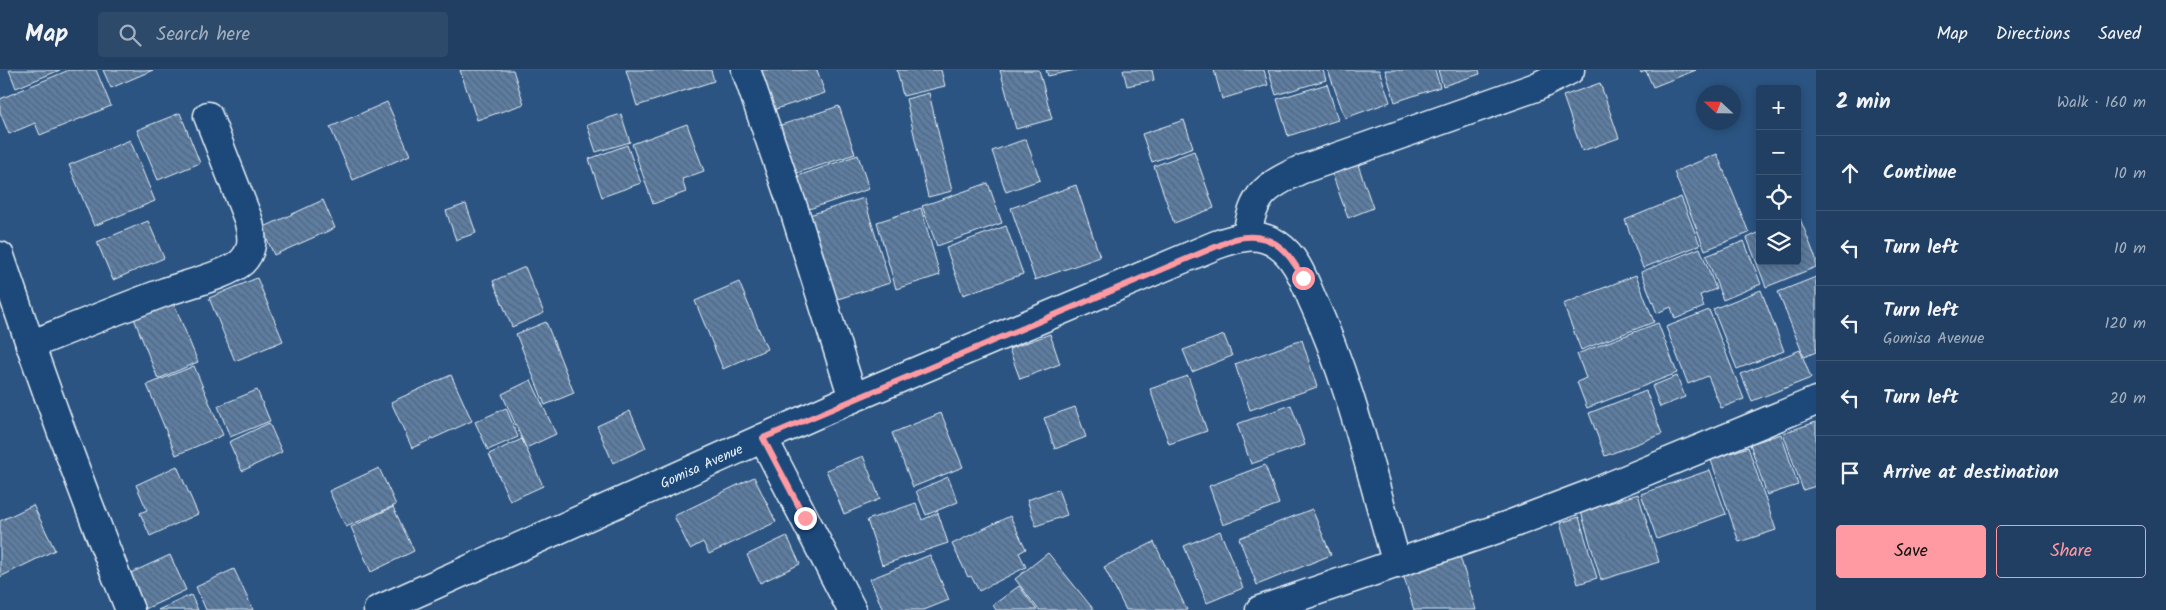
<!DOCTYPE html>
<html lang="en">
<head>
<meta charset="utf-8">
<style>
  :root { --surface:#203f62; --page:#2d4a6b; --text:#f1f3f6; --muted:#a2afbe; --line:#3d5877; --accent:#ff9aa2 }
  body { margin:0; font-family:Kalam,sans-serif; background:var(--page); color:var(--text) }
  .controls { position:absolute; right:15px; top:15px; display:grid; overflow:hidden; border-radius:5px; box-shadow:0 2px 8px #0003 }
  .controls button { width:45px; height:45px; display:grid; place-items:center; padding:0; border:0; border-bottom:1px solid var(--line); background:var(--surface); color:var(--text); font:25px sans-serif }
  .compass { position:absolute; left:1696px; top:15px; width:45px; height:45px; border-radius:50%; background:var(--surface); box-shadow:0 2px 8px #0003; rotate:292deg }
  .stop { position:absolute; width:15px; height:15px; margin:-11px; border:4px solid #ff9aa2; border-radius:50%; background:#fff }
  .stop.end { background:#ff9aa2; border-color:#fff; box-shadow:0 1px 5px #0008 }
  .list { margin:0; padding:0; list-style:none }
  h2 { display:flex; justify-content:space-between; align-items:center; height:65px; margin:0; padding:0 20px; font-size:21px }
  h2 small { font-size:16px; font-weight:400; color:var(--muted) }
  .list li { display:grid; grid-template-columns:32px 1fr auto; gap:15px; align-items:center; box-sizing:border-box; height:75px; padding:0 20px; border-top:1px solid var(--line) }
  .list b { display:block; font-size:19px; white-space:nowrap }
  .list p { margin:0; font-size:16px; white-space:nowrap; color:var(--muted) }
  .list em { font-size:16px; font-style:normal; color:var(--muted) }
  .actions { display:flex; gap:10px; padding:15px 20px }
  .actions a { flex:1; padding:11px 0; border:1px solid var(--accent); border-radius:5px; text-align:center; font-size:18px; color:var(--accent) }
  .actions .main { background:var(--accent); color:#111 }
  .icon { flex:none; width:28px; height:28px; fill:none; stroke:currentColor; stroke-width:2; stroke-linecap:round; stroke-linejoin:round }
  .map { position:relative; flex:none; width:1816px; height:540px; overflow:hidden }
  header { display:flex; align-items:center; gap:30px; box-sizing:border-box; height:70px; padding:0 25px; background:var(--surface); border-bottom:1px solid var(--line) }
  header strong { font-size:24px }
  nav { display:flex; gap:28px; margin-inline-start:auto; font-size:18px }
  .search { width:350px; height:45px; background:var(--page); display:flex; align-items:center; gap:12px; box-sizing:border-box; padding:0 18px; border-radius:5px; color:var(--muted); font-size:19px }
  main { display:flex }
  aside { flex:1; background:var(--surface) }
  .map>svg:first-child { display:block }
</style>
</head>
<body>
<header>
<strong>Map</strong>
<div class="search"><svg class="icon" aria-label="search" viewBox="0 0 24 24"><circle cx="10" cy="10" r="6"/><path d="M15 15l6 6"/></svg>Search here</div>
<nav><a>Map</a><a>Directions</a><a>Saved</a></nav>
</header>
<main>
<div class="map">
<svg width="1816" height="540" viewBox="0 0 1816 540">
  <defs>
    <pattern id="building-back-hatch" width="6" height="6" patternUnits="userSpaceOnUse" patternTransform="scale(1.25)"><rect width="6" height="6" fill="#5d7da1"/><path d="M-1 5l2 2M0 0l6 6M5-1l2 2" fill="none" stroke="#53657a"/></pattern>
  </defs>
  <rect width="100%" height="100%" fill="#2b5482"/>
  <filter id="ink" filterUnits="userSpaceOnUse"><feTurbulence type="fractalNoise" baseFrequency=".02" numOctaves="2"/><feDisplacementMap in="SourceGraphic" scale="10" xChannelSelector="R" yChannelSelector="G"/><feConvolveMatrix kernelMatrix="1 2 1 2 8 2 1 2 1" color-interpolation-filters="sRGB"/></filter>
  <g filter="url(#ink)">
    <path fill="url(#building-back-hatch)" stroke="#e8f1f8" d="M9,0h51l-44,18z
      M69,0h27l15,36 -71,29 -5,-12 -26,11 -9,-22v-13z
      M103,0h50l-42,18z
      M460,0h53l11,34 -47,16z
      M626,0h85l3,11 -77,25z
      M760,0h57l8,23 -52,17z
      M897,0h44l4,16 -42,10z
      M1000,0h39l13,49 -36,10z
      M1046,0h30l-28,6z
      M1123,0h29l2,10 -27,6z
      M1214,0h50l4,15 -46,14z
      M1268,0h55l3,10 -50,15z
      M1328,0h51l11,32 -45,16z
      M1385,0h50l5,17 -45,15z
      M1438,0h41l1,4 -37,12z
      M1639,0h57l-43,17 -7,-16 -5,2z
      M1600,13l19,55 -37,13 -19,-55z
      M1327,14l11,36 -50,16 -11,-37z
      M929,23l23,98 -24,6 -22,-98z
      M387,32l23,53 -57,25 -23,-53z
      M839,36l16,48 -64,21 -16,-48z
      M180,43l20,50 -42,17 -21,-50z
      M621,44l9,28 -34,10 -9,-27z
      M1184,50l9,27 -41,15 -10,-28z
      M687,54l17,47 -22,8 4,13 -33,12 -21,-60z
      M1026,69l14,41 -34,12 -14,-41z
      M130,70l25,61 -61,25 -25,-61z
      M627,75l14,38 -39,14 -13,-38z
      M1194,81l20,57 -40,15 -20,-57z
      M1717,84l32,79 -44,17 -31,-78z
      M858,85l11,34 -63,21 -11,-33z
      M1355,86l18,52 -25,10 -19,-53z
      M988,113l14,40 -65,23 -15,-40z
      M1076,115l24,72 -65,23 -24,-72z
      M1681,127l19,48 -57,23 -18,-48z
      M864,128l26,85 -59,18 -25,-85z
      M323,130l12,28 -61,27 -12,-27z
      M466,134l10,29 -20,7 -10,-29z
      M921,138l19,67 -44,14 -19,-67z
      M1799,146l17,43v8l-50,20 -19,-49 13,-6v29h37v-44z
      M148,151l16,37 -51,22 -16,-38z
      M1006,156l17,48 -60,21 -17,-47z
      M1744,171l17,43 -38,16 -17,-44z
      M1700,178l16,41 -16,6 4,12 -29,12 -4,-12 -14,6 -16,-41z
      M525,197l19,46 -32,14 -19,-46z
      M1636,205l18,47 -73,28 -18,-46z
      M1816,207v75l-12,5 -26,-65z
      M257,208l26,63 -48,20 -26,-63z
      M739,212l28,67 -44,20 -28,-68z
      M1761,220l23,61 -47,18 -24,-60z
      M172,229l26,63 -40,17 -25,-63z
      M1709,240l35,89 -23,9 -13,-32 -20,8 -22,-57z
      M546,252l28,71 -29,12 -29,-71z
      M1658,253l19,50 -90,35 -10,-26 9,-4 -9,-24z
      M1050,264l10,30 -40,15 -11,-30z
      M1224,265l8,21 -40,16 -9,-22z
      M1302,270l15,47 -67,23 -15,-46z
      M1800,280l11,28 -59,23 -11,-27z
      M194,296l29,69 -47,20 -29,-70z
      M451,305l21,46 -60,27 -21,-46z
      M1188,306l19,55 -38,13 -19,-55z
      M1677,306l8,21 -25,10 -8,-21z
      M531,310l25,54 -30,14 -24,-54z
      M257,320l13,31 -40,16 -12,-31z
      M1646,321l16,43 -57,22 -16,-43z
      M1291,335l14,40 -54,19 -14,-40z
      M1075,337l11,30 -31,12 -11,-31z
      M506,338l12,29 -30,13 -13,-28z
      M630,341l16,37 -33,15 -16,-37z
      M941,343l22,54 -50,20 -21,-54z
      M1816,352v64l-13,4 -20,-57z
      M269,353l13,29 -40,19 -13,-29z
      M1781,364l17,51 -31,10 -17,-51z
      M522,369l21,47 -33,15 -21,-47z
      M1748,377l28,83 -37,12 -28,-82z
      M863,386l17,43 -36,15 -18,-44z
      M1265,395l14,39 -56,21 -14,-39z
      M177,396l21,48 -48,22 -10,-23 7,-3 -11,-25z
      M379,398l17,37 -50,22 -17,-36z
      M1710,400l16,44 -69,25 -16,-45z
      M754,407l22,45 -67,32 -6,-12 -13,7 -16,-33z
      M948,407l10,25 -32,13 -10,-24z
      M1058,419l9,26 -31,11 -9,-26z
      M1638,424l21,68 -58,18 -20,-68z
      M916,433l6,17 16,-7 10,30 -66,22 -15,-45z
      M33,435l22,45 -55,27v-56z
      M393,437l21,44 -43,21 -20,-45z
      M1312,439l19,46 -74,30 -18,-47z
      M1010,446l16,33 -7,4 7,14 -47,24 -8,-15 -3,1 -16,-33z
      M1579,447l18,61 -19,6 -18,-61z
      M1220,461l23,57 -36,15 -23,-57z
      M787,466l13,28 -40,19 -13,-28z
      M1154,472l33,68h-61l-22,-43z
      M1048,483l46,57h-55l-24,-31z
      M1459,483l17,57h-62l-12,-39z
      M170,485l16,35 -43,20 -19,-34z
      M930,485l19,45 -25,10h-41l-13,-31z
      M234,499l19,41h-47l-10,-23z
      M1019,516l18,24h-41l-3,-5z
      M191,525l7,15h-40z"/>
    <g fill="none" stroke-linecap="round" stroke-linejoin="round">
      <g stroke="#e8f1f8" stroke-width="31">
        <g id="minor">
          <path d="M746,0l49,143 58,185"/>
          <path d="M1247,166c6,-41 17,-49 53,-66l236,-83 34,-17"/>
          <path d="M0,186c40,119 83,238 130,354"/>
          <path d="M30,275c45,-18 89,-36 135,-53 19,-7 63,-17 77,-30 13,-13 10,-28 6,-43l-40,-103"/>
          <path d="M763,368l89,172"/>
          <path id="s1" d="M378,540l475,-212 363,-153c22,-8 42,-14 62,0 18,12 26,35 34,54 39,84 59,176 85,265"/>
          <path d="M1260,540l246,-84 87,-33 223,-92"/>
        </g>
      </g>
      <use href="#minor" stroke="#1f4a7a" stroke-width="28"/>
    </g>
  </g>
  <g fill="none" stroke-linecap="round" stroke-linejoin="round" filter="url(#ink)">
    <path stroke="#ff9aa2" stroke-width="6" d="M805,448l-42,-80 471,-199c35,-9 53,9 69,39"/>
  </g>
  <g text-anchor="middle" stroke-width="4" stroke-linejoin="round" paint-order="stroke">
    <g font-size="14" fill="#e8f1f8" stroke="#1f4a7a">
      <text dy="5" stroke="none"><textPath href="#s1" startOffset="354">Gomisa Avenue</textPath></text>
    </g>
  </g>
</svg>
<div class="controls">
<button>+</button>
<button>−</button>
<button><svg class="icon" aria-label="locate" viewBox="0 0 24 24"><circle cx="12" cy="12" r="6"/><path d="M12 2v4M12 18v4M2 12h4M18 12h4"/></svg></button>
<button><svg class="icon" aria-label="layers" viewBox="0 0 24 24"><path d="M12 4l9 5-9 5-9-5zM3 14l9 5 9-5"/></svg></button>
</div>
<svg class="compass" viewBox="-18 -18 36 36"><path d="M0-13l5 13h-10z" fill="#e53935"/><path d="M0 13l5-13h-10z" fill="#a2afbe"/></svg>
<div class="stop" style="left:1303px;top:208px"></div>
<div class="stop end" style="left:805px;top:448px"></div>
</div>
<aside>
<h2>2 min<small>Walk · 160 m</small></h2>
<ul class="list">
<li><svg class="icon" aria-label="ahead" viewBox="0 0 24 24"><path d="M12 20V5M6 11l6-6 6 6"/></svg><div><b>Continue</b></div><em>10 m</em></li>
<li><svg class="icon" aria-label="left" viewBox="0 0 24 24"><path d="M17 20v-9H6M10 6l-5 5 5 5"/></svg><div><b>Turn left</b></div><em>10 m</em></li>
<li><svg class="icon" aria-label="left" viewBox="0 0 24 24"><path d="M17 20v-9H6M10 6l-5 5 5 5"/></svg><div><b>Turn left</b><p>Gomisa Avenue</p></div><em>120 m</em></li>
<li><svg class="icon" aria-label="left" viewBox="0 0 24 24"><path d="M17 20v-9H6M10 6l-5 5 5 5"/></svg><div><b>Turn left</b></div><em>20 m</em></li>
<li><svg class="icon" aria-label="arrive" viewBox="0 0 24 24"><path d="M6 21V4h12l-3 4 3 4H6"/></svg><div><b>Arrive at destination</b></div></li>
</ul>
<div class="actions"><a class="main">Save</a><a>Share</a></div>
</aside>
</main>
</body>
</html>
